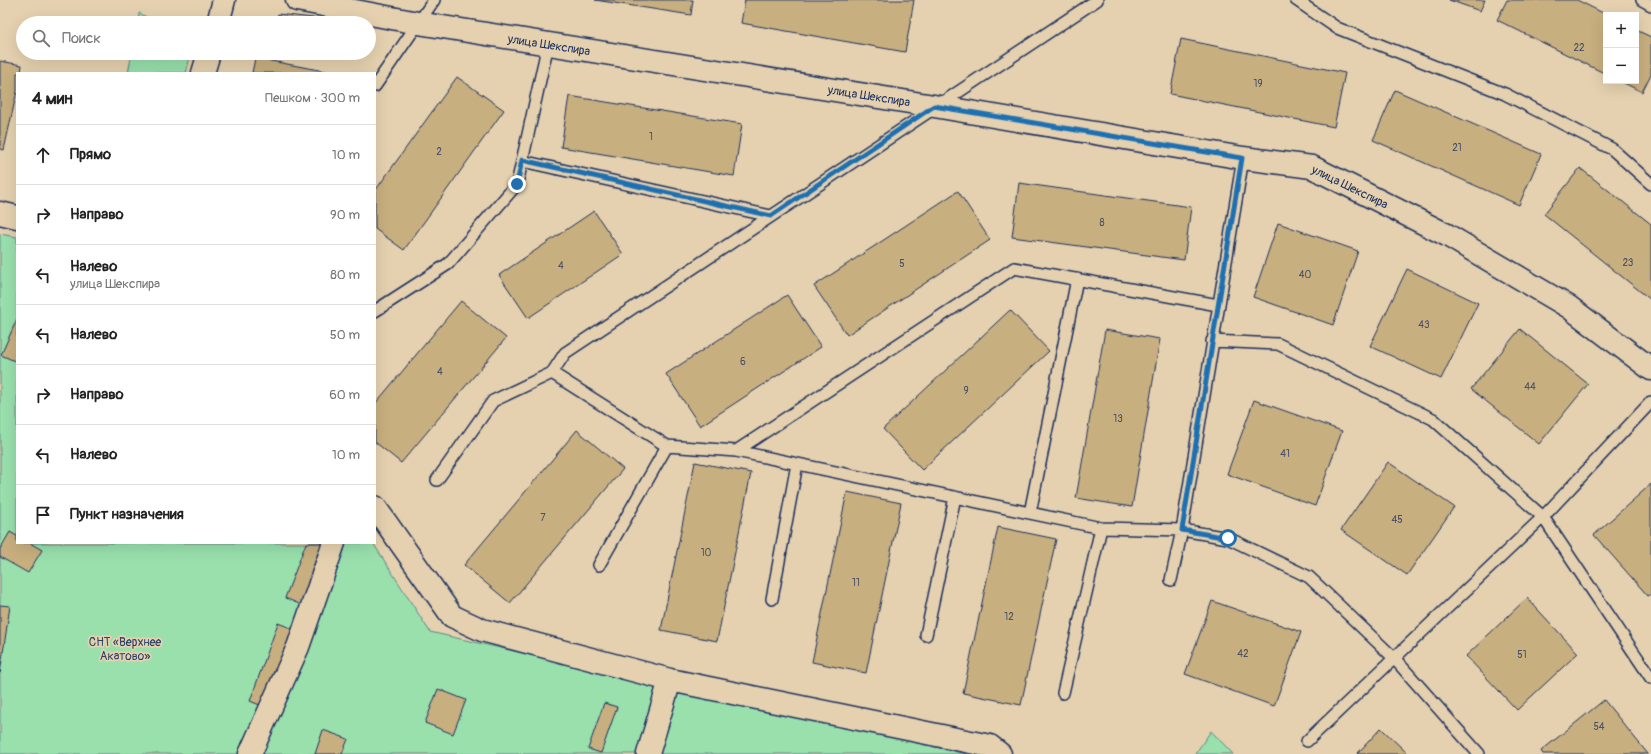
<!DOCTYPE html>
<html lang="ru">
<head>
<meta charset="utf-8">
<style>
  :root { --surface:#fff; --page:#f6f6f6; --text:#222; --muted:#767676; --line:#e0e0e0 }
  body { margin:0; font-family:Pangolin,sans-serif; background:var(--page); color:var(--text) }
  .controls { position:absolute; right:12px; top:12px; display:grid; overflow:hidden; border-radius:0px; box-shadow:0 4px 16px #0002 }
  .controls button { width:36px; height:36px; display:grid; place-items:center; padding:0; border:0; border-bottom:1px solid var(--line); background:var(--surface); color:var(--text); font:20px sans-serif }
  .stop { position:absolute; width:12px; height:12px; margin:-9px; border:3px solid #1f6fb2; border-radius:50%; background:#fff }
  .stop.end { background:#1f6fb2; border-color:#fff; box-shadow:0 1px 4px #0008 }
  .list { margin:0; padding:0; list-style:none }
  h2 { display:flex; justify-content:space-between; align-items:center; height:52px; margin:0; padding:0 16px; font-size:17px }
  h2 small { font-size:13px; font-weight:400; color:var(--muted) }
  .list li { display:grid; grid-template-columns:26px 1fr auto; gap:12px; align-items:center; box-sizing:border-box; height:60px; padding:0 16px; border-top:1px solid var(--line) }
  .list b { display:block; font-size:15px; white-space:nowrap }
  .list p { margin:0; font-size:13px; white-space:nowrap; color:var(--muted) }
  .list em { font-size:13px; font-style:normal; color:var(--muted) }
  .icon { flex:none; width:22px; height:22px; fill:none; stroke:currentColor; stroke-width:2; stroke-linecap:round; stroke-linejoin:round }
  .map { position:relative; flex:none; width:1651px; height:754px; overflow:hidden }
  .search { position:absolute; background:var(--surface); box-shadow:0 4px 16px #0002; left:16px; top:16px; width:360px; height:44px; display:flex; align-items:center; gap:10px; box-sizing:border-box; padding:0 14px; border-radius:22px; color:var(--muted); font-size:15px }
  .panel { position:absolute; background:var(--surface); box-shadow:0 4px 16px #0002; left:16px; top:72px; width:360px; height:472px; border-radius:0px }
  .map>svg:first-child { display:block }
</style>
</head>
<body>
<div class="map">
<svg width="1651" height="754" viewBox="0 0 1651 754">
  <rect width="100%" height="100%" fill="#e5d1af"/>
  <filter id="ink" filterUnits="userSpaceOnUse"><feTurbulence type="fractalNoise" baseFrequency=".025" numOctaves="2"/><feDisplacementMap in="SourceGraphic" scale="8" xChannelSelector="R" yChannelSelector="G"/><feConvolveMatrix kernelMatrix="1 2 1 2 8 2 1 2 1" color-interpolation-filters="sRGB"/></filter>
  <g filter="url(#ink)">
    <path fill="#99e0ad" stroke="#5a8886" d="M139,13l17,9 26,-1 3,2h-47z
      M132,53h59l-5,20h-58z
      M0,234l17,3v306h356l57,89 536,122h-966z
      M1211,731l22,23h-38z"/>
    <path fill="#c8af7f" stroke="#1b2f5e" d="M595,0h98l-2,15z
      M745,0h169l-9,52 -164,-29z
      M1449,0h36l-5,11z
      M1507,0h70l30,15 -1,59 -109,-54z
      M278,14l53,6v3h-56z
      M1636,30l15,7v37l-9,18 -22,-11h16z
      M1181,39l164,34 -11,54 -164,-33z
      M255,58l80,15h-83z
      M0,61l22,4 -1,8h-4v18l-13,59 -4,-1z
      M457,77l47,33 -100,140 -29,-21v-38z
      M1395,90l146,64 -22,51 -146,-65z
      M569,96l173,28 -8,52 -173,-29z
      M1580,168l71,56v76l-107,-86z
      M1019,183l172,24 -7,53 -172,-23z
      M958,191l32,49 -143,95 -33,-49z
      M594,211l29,43 -95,64 -29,-43z
      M1278,223l80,28 -25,74 -80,-28z
      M1407,269l71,34 -37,76 -71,-33z
      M787,295l34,52 -121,79 -34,-52z
      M461,301l45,37 -105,125 -26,-21v-38z
      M1010,310l39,41 -127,119 -39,-41z
      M17,319v43l-16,-7z
      M1520,329l68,55 -49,60 -68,-55z
      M1105,330l55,9 -28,168 -56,-9z
      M1254,400l88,31 -27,75 -88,-32z
      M577,430l46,39 -113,134 -46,-38z
      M695,462l56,11 -34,168 -56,-11z
      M1388,462l66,45 -47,68 -66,-45z
      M1651,484v110l-3,2 -54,-61z
      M847,492l54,11 -35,170 -54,-11z
      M998,527l58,12 -35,166 -58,-12z
      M10,532l7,4v7h13l12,7 -14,23 -28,-16v-8z
      M306,543h22l-24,63 -19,-8z
      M1527,598l51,55 -61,57 -51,-54z
      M1212,601l89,31 -27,74 -89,-32z
      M0,605l10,1 -10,67z
      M278,623l18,7 -29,78 -17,-7z
      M438,689l28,11 -13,34 -28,-11z
      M1604,700l44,54h-105l-2,-3z
      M604,703l13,4 -16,46 -13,-4z
      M1381,728l27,26h-51z
      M323,730l25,9 -6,15h-27z"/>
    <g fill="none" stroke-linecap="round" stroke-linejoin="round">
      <g stroke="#1b2f5e" stroke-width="14">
        <path id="service" d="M1097,0l-532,353 -13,20 115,73 69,5 365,77 81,2 46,8 81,39 85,81 85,96
          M1296,0l41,28 168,66 107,55 39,35
          M1642,0l9,5
          M375,86l59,-86
          M522,161l249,55
          M375,311l73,-47 69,-80 31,-140
          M1212,341l66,3 155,75 110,98 108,161
          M736,451l278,-183 204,37
          M437,480l56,-79 59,-28
          M1030,513l47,-234
          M599,565l68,-119
          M1171,580l11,-50 61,-372
          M772,599l25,-135
          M926,635l29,-138
          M1063,693l38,-165
          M1307,741l236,-224 108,-115"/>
      </g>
      <g stroke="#1b2f5e" stroke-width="25">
        <path id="minor" d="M297,0l121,23 516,83 309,52 69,9 135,68 122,72 82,62
          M218,23l6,-23
          M203,73l6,-20
          M0,213l17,4
          M375,507l77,109 30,14 188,50 320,66 10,8
          M250,754l48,-107 36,-104
          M648,754l22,-74"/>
      </g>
      <use href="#service" stroke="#e5d1af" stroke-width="11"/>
      <use href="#minor" stroke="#e5d1af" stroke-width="22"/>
    </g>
  </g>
  <g fill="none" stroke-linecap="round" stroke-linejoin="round" filter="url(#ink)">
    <path stroke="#1f6fb2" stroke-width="5" d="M517,184l5,-24 249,56 163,-110 308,52 -60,372 46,8"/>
  </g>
  <g text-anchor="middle" stroke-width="3.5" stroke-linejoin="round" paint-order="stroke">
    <g font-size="10" fill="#464f66">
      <text x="1579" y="51">22</text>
      <text x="1258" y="87">19</text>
      <text x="651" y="140">1</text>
      <text x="1457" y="151">21</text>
      <text x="439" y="155">2</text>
      <text x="1102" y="226">8</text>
      <text x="1628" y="266">23</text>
      <text x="902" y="267">5</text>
      <text x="561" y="269">4</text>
      <text x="1305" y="278">40</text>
      <text x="1424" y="328">43</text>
      <text x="743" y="365">6</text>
      <text x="440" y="375">4</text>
      <text x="1530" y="390">44</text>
      <text x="966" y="394">9</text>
      <text x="1118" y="422">13</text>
      <text x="1285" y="457">41</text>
      <text x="543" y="521">7</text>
      <text x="1397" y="523">45</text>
      <text x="706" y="556">10</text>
      <text x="856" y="586">11</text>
      <text x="1009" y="620">12</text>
      <text x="1243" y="657">42</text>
      <text x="1522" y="658">51</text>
      <text x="1599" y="730">54</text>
    </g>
    <g font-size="12" fill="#1b2f5e" stroke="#e5d1af">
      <text transform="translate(549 45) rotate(9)" y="4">улица Шекспира</text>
      <text transform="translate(869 96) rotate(9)" y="4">улица Шекспира</text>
      <text transform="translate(1350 187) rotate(26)" y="4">улица Шекспира</text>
    </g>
    <g font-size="12" fill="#284166" stroke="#e5d1af">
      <text x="125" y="646">СНТ «Верхнее<tspan x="125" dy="14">Акатово»</tspan></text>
    </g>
  </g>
</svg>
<div class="controls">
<button>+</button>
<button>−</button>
</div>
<div class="stop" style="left:1228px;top:538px"></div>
<div class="stop end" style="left:517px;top:184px"></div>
<div class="search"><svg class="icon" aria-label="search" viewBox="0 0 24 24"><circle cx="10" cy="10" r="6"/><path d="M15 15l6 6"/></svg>Поиск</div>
<section class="panel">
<h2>4 мин<small>Пешком · 300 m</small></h2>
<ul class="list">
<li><svg class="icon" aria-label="ahead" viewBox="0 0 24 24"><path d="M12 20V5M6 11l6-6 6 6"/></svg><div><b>Прямо</b></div><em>10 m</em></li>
<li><svg class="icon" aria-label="right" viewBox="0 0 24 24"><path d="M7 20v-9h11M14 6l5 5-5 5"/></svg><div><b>Направо</b></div><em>90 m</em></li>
<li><svg class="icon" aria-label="left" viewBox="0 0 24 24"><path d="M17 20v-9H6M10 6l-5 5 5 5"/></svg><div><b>Налево</b><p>улица Шекспира</p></div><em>80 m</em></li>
<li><svg class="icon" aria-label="left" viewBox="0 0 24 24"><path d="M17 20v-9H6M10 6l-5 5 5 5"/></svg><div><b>Налево</b></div><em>50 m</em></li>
<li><svg class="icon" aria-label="right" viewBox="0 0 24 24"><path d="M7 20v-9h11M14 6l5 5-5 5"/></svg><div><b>Направо</b></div><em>60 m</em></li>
<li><svg class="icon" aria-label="left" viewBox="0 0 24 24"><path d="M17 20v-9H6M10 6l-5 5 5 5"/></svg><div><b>Налево</b></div><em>10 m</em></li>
<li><svg class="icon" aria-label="arrive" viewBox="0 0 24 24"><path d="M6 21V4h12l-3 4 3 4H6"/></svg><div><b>Пункт назначения</b></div></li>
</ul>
</section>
</div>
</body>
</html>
